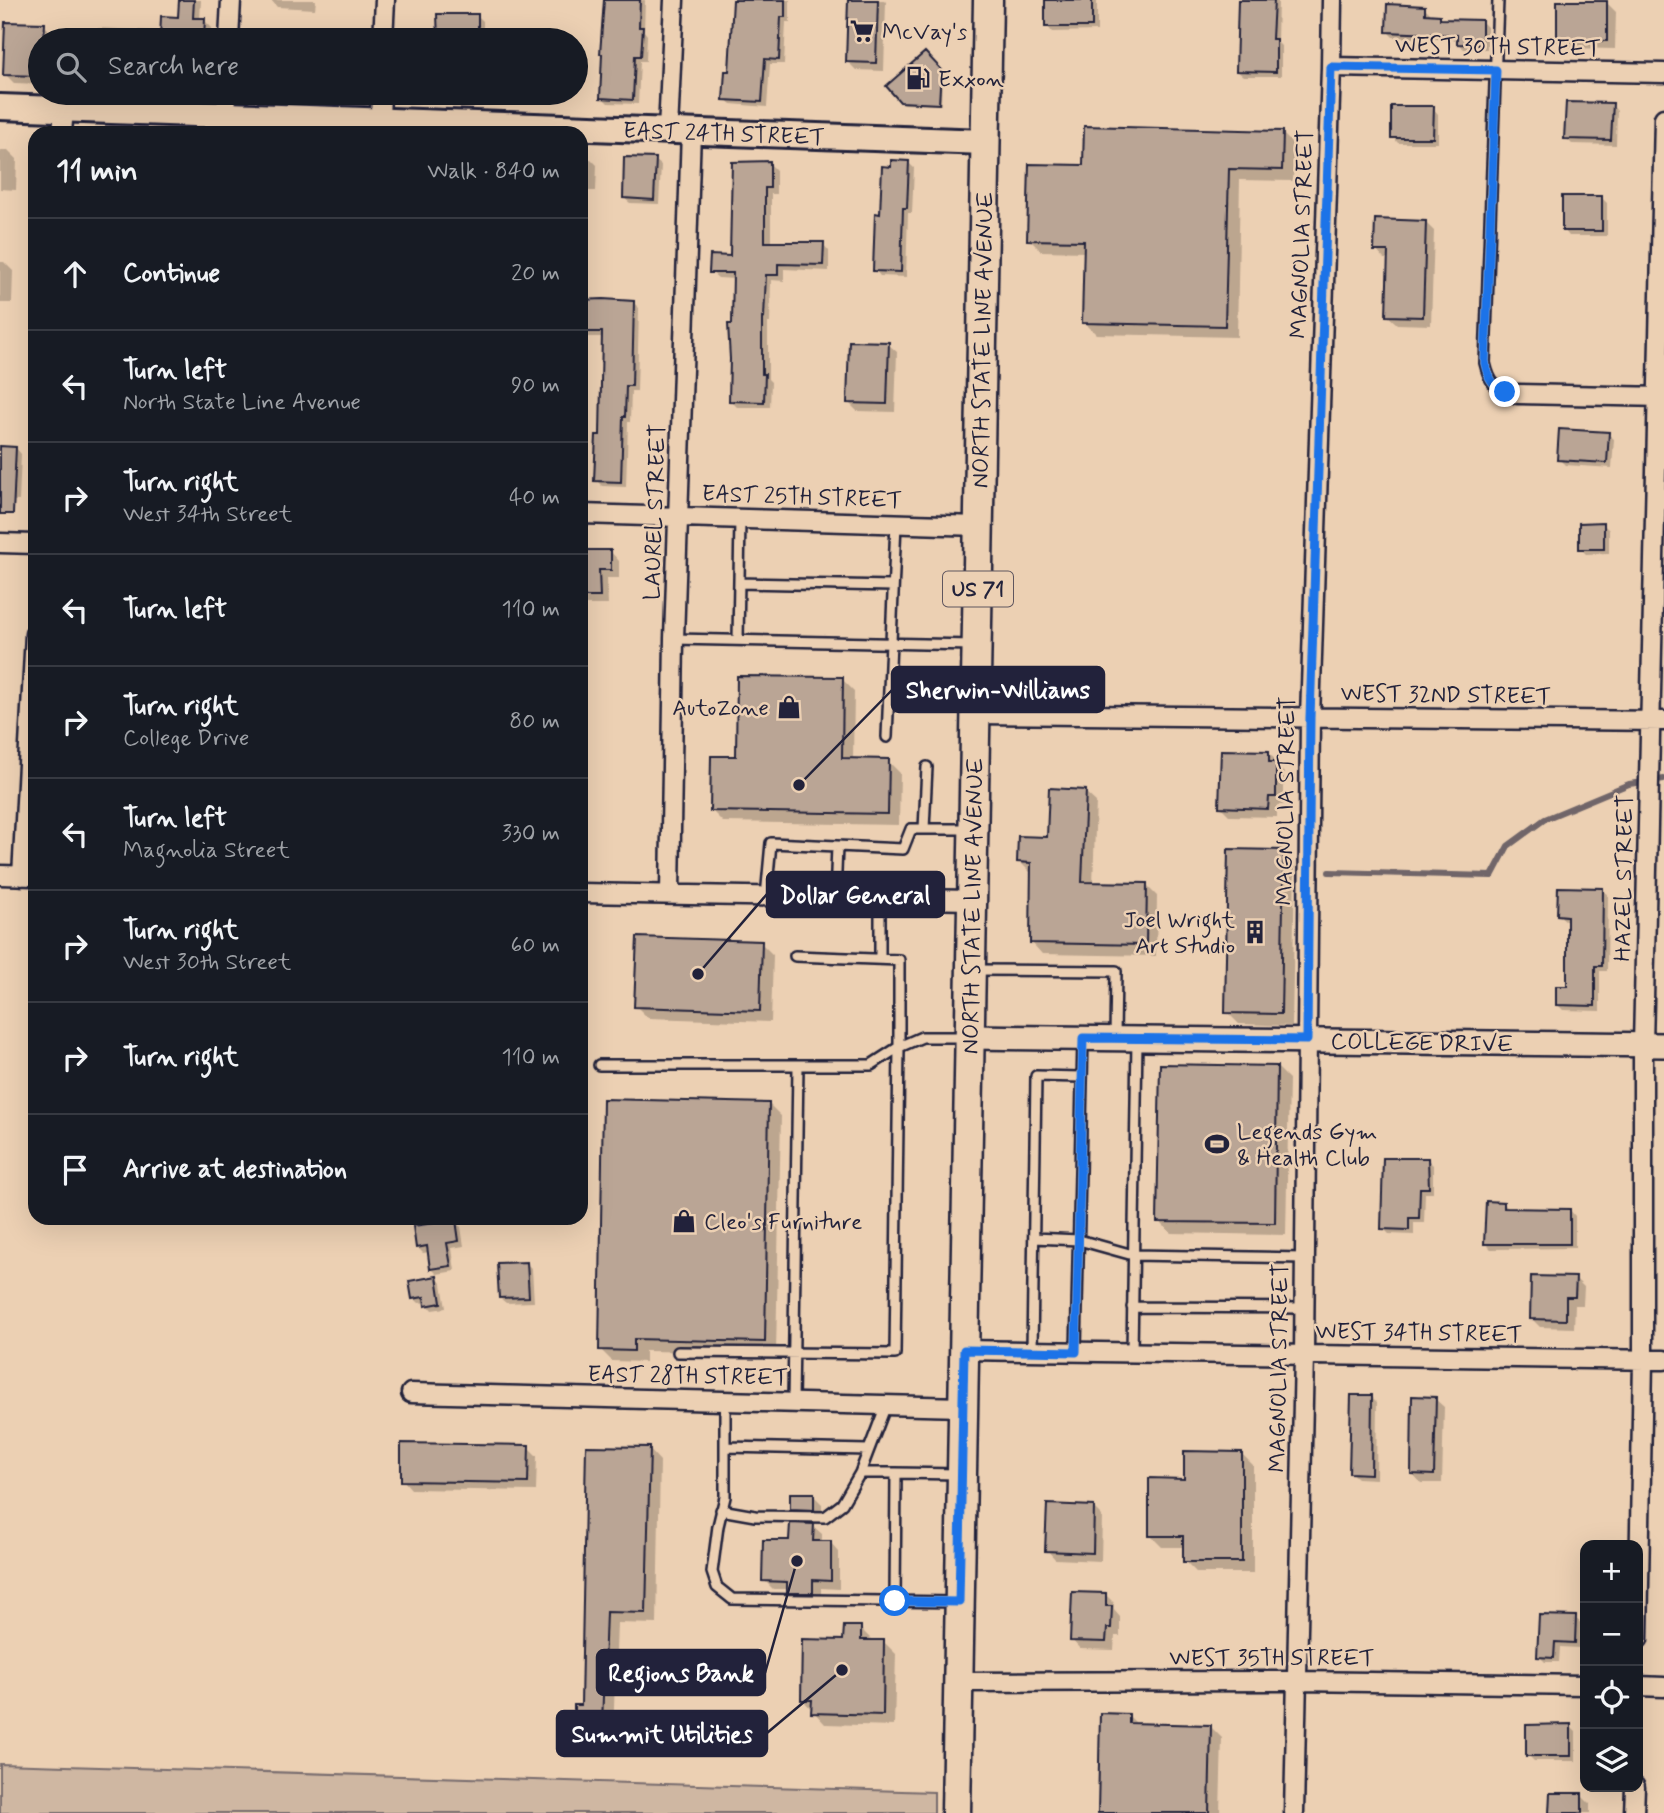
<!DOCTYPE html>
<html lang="en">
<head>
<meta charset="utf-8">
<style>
  :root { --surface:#171b24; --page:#20242c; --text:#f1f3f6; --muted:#9ea1a6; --line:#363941 }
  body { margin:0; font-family:Mynerve,sans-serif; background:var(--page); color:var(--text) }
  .controls { position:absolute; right:21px; bottom:21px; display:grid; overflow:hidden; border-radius:14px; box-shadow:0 7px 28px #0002 }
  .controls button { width:63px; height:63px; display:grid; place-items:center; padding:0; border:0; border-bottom:2px solid var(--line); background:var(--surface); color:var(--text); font:35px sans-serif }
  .stop { position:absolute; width:21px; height:21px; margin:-16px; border:5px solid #1a73e8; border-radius:50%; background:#fff }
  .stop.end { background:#1a73e8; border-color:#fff; box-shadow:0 2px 7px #0008 }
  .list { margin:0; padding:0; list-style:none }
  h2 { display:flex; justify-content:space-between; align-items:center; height:91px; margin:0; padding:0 28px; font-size:30px }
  h2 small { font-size:23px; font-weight:400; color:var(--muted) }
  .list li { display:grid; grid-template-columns:46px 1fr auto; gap:21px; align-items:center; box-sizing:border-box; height:112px; padding:0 28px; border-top:2px solid var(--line) }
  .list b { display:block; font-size:26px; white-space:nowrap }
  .list p { margin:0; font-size:23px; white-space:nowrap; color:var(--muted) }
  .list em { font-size:23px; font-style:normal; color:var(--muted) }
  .icon { flex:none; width:38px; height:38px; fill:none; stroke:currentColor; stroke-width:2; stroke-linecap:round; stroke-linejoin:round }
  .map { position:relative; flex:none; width:1664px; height:1813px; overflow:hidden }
  .search { position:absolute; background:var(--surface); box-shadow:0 7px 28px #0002; left:28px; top:28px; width:560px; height:77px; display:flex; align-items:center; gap:18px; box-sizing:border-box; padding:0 24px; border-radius:38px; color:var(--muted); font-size:26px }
  .panel { position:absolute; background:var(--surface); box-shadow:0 7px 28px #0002; left:28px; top:126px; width:560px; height:1099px; border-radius:21px }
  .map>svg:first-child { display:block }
</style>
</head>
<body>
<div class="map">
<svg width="1664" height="1813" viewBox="0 0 1664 1813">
  <rect width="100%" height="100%" fill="#ecd0b3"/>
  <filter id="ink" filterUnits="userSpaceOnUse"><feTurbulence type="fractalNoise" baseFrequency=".0143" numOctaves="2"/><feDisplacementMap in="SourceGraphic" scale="14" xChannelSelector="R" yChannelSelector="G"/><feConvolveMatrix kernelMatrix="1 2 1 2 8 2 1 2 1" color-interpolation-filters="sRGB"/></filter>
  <g filter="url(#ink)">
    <path fill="#cfb7a2" stroke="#786c6e" stroke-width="2" d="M0,1764l934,28v21h-934z"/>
    <path fill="#0003" d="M181,0h20l-1,20h4l8,8 -1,12h-114l1,-12 64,3 18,-13z
      M271,0h45l-1,9 -38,-2z
      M605,0h40l-1,31 3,4 -1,26h-6l-2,43 -30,-1 -6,-6z
      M734,0h56v22h-4l-2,42h-14l-3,43 -36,-3 -6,-5 5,-26z
      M849,0h35l2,2 -2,69 -28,-1 -9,-9z
      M1047,0h50v31l-45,1 -5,-6z
      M1240,0h38l-1,42 4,4v30h-38l-6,-5z
      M1607,3l9,9 -1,37 -48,-1 -9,-8z
      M1424,7l6,6v3l10,1 4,4h37l6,6v22h-23l-6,-5v-4l-65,-3 -6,-6z
      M477,15l6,6v19h-44v-24z
      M44,25l9,9v6h-13v44l-26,-1 -9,-9z
      M925,55l17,18 -1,32 -37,-1 -15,-17z
      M310,93h30v2h-28z
      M442,93h42v2z
      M1612,105l5,6 -1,34 -44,-1 -6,-6z
      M1433,108l5,6v29h-40l-5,-6z
      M1282,133l12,12 -1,36 -53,-1 -3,157 -141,-3 -12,-12 1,-70 -44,-1 -12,-12 56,-72z
      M0,150h8l9,9 -1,31 -16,-1z
      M581,159h10l6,6 -1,26h-15z
      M655,160l6,5 -2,39 -29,-1 -6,-5z
      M769,163l7,7v24h-5v50h52l6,7v20l-45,-2v12l-13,-1 -1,43h-2v56l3,3 -1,25h-33l-7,-7 5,-121 -17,-1 -7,-6 21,-14z
      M909,163l5,5 -2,45h-4l-2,64 -26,-1 -5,-6 7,-55 10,-47z
      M1601,197l6,6v33h-38l-5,-6z
      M1425,222l9,9 -3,94 -34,-1 -9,-8 1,-57h-5l-8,-9z
      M581,250v50l52,2 6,6 -2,83h-6l-1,31h-2l-2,65 -24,-1 -6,-6 6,-43 2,-100h-23z
      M0,262h4l9,9 -1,32h-12z
      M888,344l9,8 -2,60 -38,-1 -9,-9z
      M1608,434l6,5 -2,29 -47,-3 -6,-6z
      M0,448h16l5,6 -2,47 -19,-1z
      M1603,524l6,6v23l-23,1 -6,-6z
      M581,552h30l8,9v17h-12l1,27h-27z
      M842,679l12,12 -1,69 35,1 12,12 -1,52 -176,-3 -12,-12 26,-52z
      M1268,753l9,8v4l7,8v32h-7v12l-47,-1 -9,-9z
      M1085,792l11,10 -3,82 53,1 11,11 -1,60 -114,-2 -10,-11v-71h-2l-11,-11 30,-22z
      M1283,852l12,12 -3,162 -53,-2 -12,-12z
      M1602,890l6,5 -1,76h-7v40l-37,-1 -6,-6 12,-16v-68h-4l-6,-5z
      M761,943l12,12 -2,67 -123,-4 -12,-12z
      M1277,1067l12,12 -3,156 -115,-2 -12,-12z
      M769,1104l12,12 -5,237 -131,-2v11l-33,-1 -12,-12z
      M1428,1160l5,5v28h-8l-1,30h-10v12l-25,-1 -6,-6z
      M1503,1203l7,7h60l5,6v32l-84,1 -5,-5z
      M455,1222l6,5 3,19 -12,2 3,23 -18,3 -6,-6 -2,-16 -6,1 -6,-6z
      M526,1263l6,6 2,33 -28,1 -6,-5z
      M437,1278l5,6 4,24 -14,2 -6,-8 -7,1 -5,-5z
      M1575,1278l9,9 -1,18h-8l-1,23 -34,-1 -9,-9z
      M1372,1397l5,5 -1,77 -19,-1 -6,-5z
      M1435,1399l9,8 -2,76h-21l-8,-9z
      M528,1447l9,9 -1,35 -125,-2 -8,-9z
      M588,1447l61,2 11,12 -3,163 -40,-1 -4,113 -26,-1 -11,-12 7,-16z
      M1241,1453l12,12v108h-56l-12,-12v-14h-23l-12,-12 36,-55z
      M813,1495l9,9v14h-22l-8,-9z
      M1094,1508l8,8 -1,45 -46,-2 -8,-9z
      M813,1526l9,8v9h9l8,9v37l-18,-1v13h-23l-9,-9v-3h-16l-9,-9 27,-38z
      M1106,1595l8,8v7l6,7v19h-5l-1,14 -34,-1 -8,-9z
      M1575,1618l6,5 -1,25 -20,-1 -1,15h-14l-6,-6z
      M860,1628l12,12v2h12l12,12 -2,72 -69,-2 -23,-25 42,-57z
      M1129,1716l9,9 72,1 12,12 -2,75h-120z
      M1570,1726l6,6v29h-42l-6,-6z
      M1581,1795l9,9v9h-39z"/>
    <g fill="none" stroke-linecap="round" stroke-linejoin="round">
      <path stroke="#706569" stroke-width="6" d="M1329,872l163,4 16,-30 37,-27 84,-35 35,-5"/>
    </g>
    <path fill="#baa595" stroke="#22223b" stroke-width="2" d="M179,0h15l-1,18h12l-1,22h-44l1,-24 17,1z
      M604,0h36l-1,27h4l-2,29h-6l-2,44 -33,-2 2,-44h-2z
      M733,0h52v17h-4l-2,43 -14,-1 -3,43 -39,-2 2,-29h4z
      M848,0h30l-2,63 -30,-1z
      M1045,0h47v27h-47z
      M1238,0h36l-2,39h4v33l-40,-1z
      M1557,1h50v40l-50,-1z
      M1387,4l38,2v8l15,1v4l42,1v25l-25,-1v-9l-71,-3z
      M437,14h41v26h-40z
      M5,22l40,1 -1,17h-4v36l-37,-1z
      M925,52l16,17 -2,35 -39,-2 -14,-16z
      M1566,102l47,1 -2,37 -47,-1z
      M1391,106h43l-1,32h-42z
      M1084,126l199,5 -1,39 -53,-1 -4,157 -143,-3 2,-82 -57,-1 2,-76 54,1z
      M624,157l32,1 -2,42 -31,-2z
      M891,160l18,1 -2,47h-4l-2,64 -28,-1 2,-58 5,1 2,-48 9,1z
      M770,161v27h-5v54h59l-1,23 -45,-1v11h-12l-2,43 -2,-1v57h3l-1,28 -35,-1 1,-42 -2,-35h4l1,-51h-24l1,-18 20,1 2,-94z
      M1562,196h40v35h-40z
      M1375,219l51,2 -3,96 -37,-1 2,-65h-14z
      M603,299l31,2 -2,85h-6l-1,31h-2l-2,65 -27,-1 2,-46h4l2,-103h-21v-32z
      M849,341l40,1 -2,62 -40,-1z
      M1559,429l50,3 -2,31 -50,-3z
      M0,446l16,1 -3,67h-13z
      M1604,522v27h-25v-26z
      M581,550h30v20h-12l1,27h-19z
      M737,676l106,1 -1,81 47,1 -1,55 -178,-3 1,-55h25z
      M1221,750l48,1v11h7v35h-7l-1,12 -49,-2z
      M1049,788l37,2 -4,92 65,1 -1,62 -116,-2 1,-80 -14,-1 1,-26 29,1z
      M1228,849l56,1 -3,164 -56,-1z
      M1558,887l45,1 -1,78h-7v40l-39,-1v-19h11v-70l-10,-1z
      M637,937l125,4 -2,70 -126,-4z
      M1160,1064l117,2 -2,157 -118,-1z
      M603,1099l166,4 -4,239 -131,-3v12l-35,-1z
      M1383,1158h45l1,30h-9l-1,30h-10v12l-28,-1z
      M1486,1201l18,1v6l66,1v35h-86z
      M456,1220l3,21 -12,2 4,23 -21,3 -3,-23 -11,2 -3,-22z
      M527,1262l2,35 -30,1 -2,-35z
      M437,1276l4,27 -16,3 -1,-9 -12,2 -3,-18z
      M1531,1276l45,1 -1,20h-9v23l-36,-1z
      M1351,1395h21l-1,79 -22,-1z
      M1412,1396l24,1 -2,78 -23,-1z
      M401,1443l128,2 -1,38 -127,-2z
      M586,1446l64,1 -4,166 -40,-1 -4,113 -28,-1v-19h7z
      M1184,1451l58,1v110h-59v-26h-34v-58l35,1z
      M790,1493h24v17l-24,-1z
      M1047,1504l47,2 -1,47 -48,-2z
      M790,1523l24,1 -1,17h18v40l-18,-1v13h-26v-11l-25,-1 1,-41h26z
      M1072,1592l34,1v13h6l-1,22h-4l-1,14 -36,-1z
      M1539,1615l37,1 -1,27 -20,-1 -1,16 -17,-1z
      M844,1626h17v14h23l-1,75 -72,-2 1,-13h-11l1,-61 41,1z
      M1100,1713l29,1v9l82,2 -2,88h-111z
      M1571,1724v32h-45v-31z
      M1550,1793h32v20h-33z"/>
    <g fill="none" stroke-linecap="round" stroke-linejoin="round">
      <g stroke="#22223b" stroke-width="14">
        <path id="service" d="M1498,0l-13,363c5,22 11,27 33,31
          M739,583l154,3
          M674,639l299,6
          M738,640l2,-121
          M887,737l9,-214
          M924,829l3,-62
          M766,897l5,-54 132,6 8,-20h57
          M835,898l2,-52
          M880,958v-59
          M975,970l141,1 -1,66
          M599,1065h272l28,-18 23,-10h46
          M1034,1238l45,2 54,15 171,3
          M1132,1307l172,1
          M1032,1351l4,-275 46,1
          M678,1352l217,2 4,-307v-87l-104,-4
          M1076,1352l7,-314
          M1132,1352l5,-312
          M725,1401v96l-7,29 -6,46 5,15 15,12 226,3
          M793,1403l5,-337
          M886,1405l-26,68h36
          M726,1447l142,3
          M721,1510l34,6 70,1 17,-13 18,-31
          M895,1601l1,-128 64,1"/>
      </g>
      <g stroke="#22223b" stroke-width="23">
        <path id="minor" d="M229,40l2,-40
          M383,40l2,-40
          M1331,67l333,6
          M226,115l1,-22
          M380,120l1,-27
          M668,131l6,-131
          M62,133l2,-24
          M1518,394l146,3
          M581,514l398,12
          M0,543l35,1
          M975,714l689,7
          M0,875l35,1
          M22,876l13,-242
          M581,893l391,7
          M670,894l4,-255 17,-508
          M964,1350l700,10
          M411,1393l552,14
          M1638,1639l5,-279v-315l21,-927
          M958,1682l338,-1 289,4
          M1638,1686l26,1
          M1294,1813l10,-458 6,-637 21,-651 1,-67
          M1634,1813l1,-26"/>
      </g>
      <g stroke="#22223b" stroke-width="28">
        <path id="tertiary" d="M969,1037l695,8"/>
      </g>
      <g stroke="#22223b" stroke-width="30">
        <path id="secondary" d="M0,107l986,35"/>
      </g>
      <g stroke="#22223b" stroke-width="33">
        <path id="primary" d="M956,1813l32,-1813"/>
      </g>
      <use href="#service" stroke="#ecd0b3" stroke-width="9"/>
      <use href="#minor" stroke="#ecd0b3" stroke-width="18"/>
      <use href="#tertiary" stroke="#ecd0b3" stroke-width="23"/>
      <use href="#secondary" stroke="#ecd0b3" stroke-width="24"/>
      <use href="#primary" stroke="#ecd0b3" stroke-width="28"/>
    </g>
  </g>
  <g fill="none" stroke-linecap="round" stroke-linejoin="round" filter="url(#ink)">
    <path stroke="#1a73e8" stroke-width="9" d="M895,1601l64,1 5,-252 112,2 7,-314 224,2 3,-322 21,-651 165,3 -11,293c3,15 7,21 20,29"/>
  </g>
  <defs>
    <g id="supermarket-bare" transform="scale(1.89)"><path d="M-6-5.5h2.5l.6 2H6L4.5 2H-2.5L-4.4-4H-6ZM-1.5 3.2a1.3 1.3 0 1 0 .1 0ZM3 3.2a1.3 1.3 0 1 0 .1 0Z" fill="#22223b" stroke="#ecd0b3" stroke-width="2.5" paint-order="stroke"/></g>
    <g id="fuel-bare" transform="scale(1.89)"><path d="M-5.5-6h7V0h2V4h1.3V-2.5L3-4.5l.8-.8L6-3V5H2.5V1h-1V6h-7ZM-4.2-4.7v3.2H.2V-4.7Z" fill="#22223b" stroke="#ecd0b3" stroke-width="2.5" paint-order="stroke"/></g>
    <g id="shop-bare" transform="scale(1.89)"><path d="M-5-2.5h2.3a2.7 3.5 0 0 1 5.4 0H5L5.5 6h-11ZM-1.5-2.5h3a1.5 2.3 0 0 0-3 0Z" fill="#22223b" stroke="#ecd0b3" stroke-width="2.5" paint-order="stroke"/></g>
    <g id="building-bare" transform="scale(1.89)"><path d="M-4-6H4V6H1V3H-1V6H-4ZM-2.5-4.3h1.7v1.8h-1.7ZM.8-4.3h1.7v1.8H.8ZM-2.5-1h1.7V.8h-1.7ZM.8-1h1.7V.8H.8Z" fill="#22223b" stroke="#ecd0b3" stroke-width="2.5" paint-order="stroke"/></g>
    <g id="stadium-bare" transform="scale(1.89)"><path d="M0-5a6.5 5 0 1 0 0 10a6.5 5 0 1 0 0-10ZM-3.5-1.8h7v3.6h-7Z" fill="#22223b" stroke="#ecd0b3" stroke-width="2.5" paint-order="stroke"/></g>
  </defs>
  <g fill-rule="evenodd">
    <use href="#supermarket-bare" x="862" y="31"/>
    <use href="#fuel-bare" x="918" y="78"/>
    <use href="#shop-bare" x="789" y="707"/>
    <use href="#building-bare" x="1255" y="932"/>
    <use href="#stadium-bare" x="1217" y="1144"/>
    <use href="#shop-bare" x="684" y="1221"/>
  </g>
  <g text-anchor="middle" stroke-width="5" stroke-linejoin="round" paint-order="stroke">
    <rect fill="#ecd0b3" stroke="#5f565f" stroke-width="2" x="943" y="571.5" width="70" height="35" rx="5"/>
    <g font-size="21" font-weight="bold" fill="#22223b">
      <text x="978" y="596">US 71</text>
    </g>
    <g font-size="23" fill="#22223b" stroke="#ecd0b3" text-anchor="start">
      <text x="882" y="39">McVay's</text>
      <text x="938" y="86">Exxon</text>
      <text x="769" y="715" text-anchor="end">AutoZone</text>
      <text x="1235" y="927" text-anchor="end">Joel Wright<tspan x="1235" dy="26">Art Studio</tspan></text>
      <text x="1237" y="1139">Legends Gym<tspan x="1237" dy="26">&amp; Health Club</tspan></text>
      <text x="704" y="1229">Cleo's Furniture</text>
    </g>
    <g font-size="23" fill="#22223b" stroke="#ecd0b3">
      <text transform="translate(1498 46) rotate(1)" y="8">WEST 30TH STREET</text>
      <text transform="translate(724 133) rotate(2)" y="8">EAST 24TH STREET</text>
      <text transform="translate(1301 234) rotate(-88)" y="8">MAGNOLIA STREET</text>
      <text transform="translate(982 340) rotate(-89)" y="8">NORTH STATE LINE AVENUE</text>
      <text transform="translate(802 496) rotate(2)" y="8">EAST 25TH STREET</text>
      <text transform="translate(654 512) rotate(-88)" y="8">LAUREL STREET</text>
      <text transform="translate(1446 694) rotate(1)" y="8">WEST 32ND STREET</text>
      <text transform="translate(1285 801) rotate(-89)" y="8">MAGNOLIA STREET</text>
      <text transform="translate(1623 878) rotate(-89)" y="8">HAZEL STREET</text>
      <text transform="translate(972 906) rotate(-89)" y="8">NORTH STATE LINE AVENUE</text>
      <text transform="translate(1422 1042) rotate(1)" y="8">COLLEGE DRIVE</text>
      <text transform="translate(1419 1332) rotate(1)" y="8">WEST 34TH STREET</text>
      <text transform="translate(1278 1368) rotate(-89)" y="8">MAGNOLIA STREET</text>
      <text transform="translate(688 1375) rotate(1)" y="8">EAST 28TH STREET</text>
      <text x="1272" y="1665">WEST 35TH STREET</text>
    </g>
  </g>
  <path fill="none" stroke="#22223b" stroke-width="2.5" d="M799 785L892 690M698 974L767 894M797 1561L765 1673M842 1670L767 1733"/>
  <g fill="#22223b" stroke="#ecd0b3" stroke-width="2.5">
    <circle cx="799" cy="785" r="7"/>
    <circle cx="698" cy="974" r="7"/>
    <circle cx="797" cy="1561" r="7"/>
    <circle cx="842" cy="1670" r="7"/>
  </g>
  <g fill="#22223b" stroke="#22223b" stroke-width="2.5">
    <rect x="892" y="667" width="212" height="45" rx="7"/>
    <rect x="767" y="872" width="177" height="45" rx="7"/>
    <rect x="597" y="1650" width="168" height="45" rx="7"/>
    <rect x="557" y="1711" width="210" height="45" rx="7"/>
  </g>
  <g font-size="24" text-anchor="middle" font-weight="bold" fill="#fff">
    <text x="998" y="698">Sherwin-Williams</text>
    <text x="855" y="903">Dollar General</text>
    <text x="681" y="1681">Regions Bank</text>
    <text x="662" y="1742">Summit Utilities</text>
  </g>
</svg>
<div class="controls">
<button>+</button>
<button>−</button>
<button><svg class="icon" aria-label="locate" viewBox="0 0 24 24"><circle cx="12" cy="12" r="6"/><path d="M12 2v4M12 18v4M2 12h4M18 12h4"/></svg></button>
<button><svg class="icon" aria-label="layers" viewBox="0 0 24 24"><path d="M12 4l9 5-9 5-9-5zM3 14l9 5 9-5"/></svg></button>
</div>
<div class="stop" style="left:895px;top:1601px"></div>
<div class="stop end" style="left:1505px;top:392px"></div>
<div class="search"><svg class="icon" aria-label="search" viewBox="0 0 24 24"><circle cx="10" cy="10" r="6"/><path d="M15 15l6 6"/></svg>Search here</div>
<section class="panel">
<h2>11 min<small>Walk · 840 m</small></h2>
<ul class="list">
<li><svg class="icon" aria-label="ahead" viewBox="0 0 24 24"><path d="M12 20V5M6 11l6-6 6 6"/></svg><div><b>Continue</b></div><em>20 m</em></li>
<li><svg class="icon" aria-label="left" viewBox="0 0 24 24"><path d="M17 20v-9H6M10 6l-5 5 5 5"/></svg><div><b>Turn left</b><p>North State Line Avenue</p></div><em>90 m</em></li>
<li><svg class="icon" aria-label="right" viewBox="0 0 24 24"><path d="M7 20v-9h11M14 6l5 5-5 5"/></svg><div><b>Turn right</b><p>West 34th Street</p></div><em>40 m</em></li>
<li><svg class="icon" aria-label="left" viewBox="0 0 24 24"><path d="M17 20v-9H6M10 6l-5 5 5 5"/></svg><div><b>Turn left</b></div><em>110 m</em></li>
<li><svg class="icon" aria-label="right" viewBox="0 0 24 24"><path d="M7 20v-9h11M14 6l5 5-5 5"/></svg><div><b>Turn right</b><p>College Drive</p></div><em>80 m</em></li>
<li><svg class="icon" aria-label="left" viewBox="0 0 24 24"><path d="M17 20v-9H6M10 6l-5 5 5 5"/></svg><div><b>Turn left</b><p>Magnolia Street</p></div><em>330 m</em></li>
<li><svg class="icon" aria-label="right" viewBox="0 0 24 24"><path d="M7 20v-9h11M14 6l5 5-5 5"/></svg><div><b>Turn right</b><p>West 30th Street</p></div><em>60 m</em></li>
<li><svg class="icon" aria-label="right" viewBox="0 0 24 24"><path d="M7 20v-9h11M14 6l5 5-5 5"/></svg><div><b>Turn right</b></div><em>110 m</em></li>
<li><svg class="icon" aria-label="arrive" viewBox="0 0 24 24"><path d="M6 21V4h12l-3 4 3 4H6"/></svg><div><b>Arrive at destination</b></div></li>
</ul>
</section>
</div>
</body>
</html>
